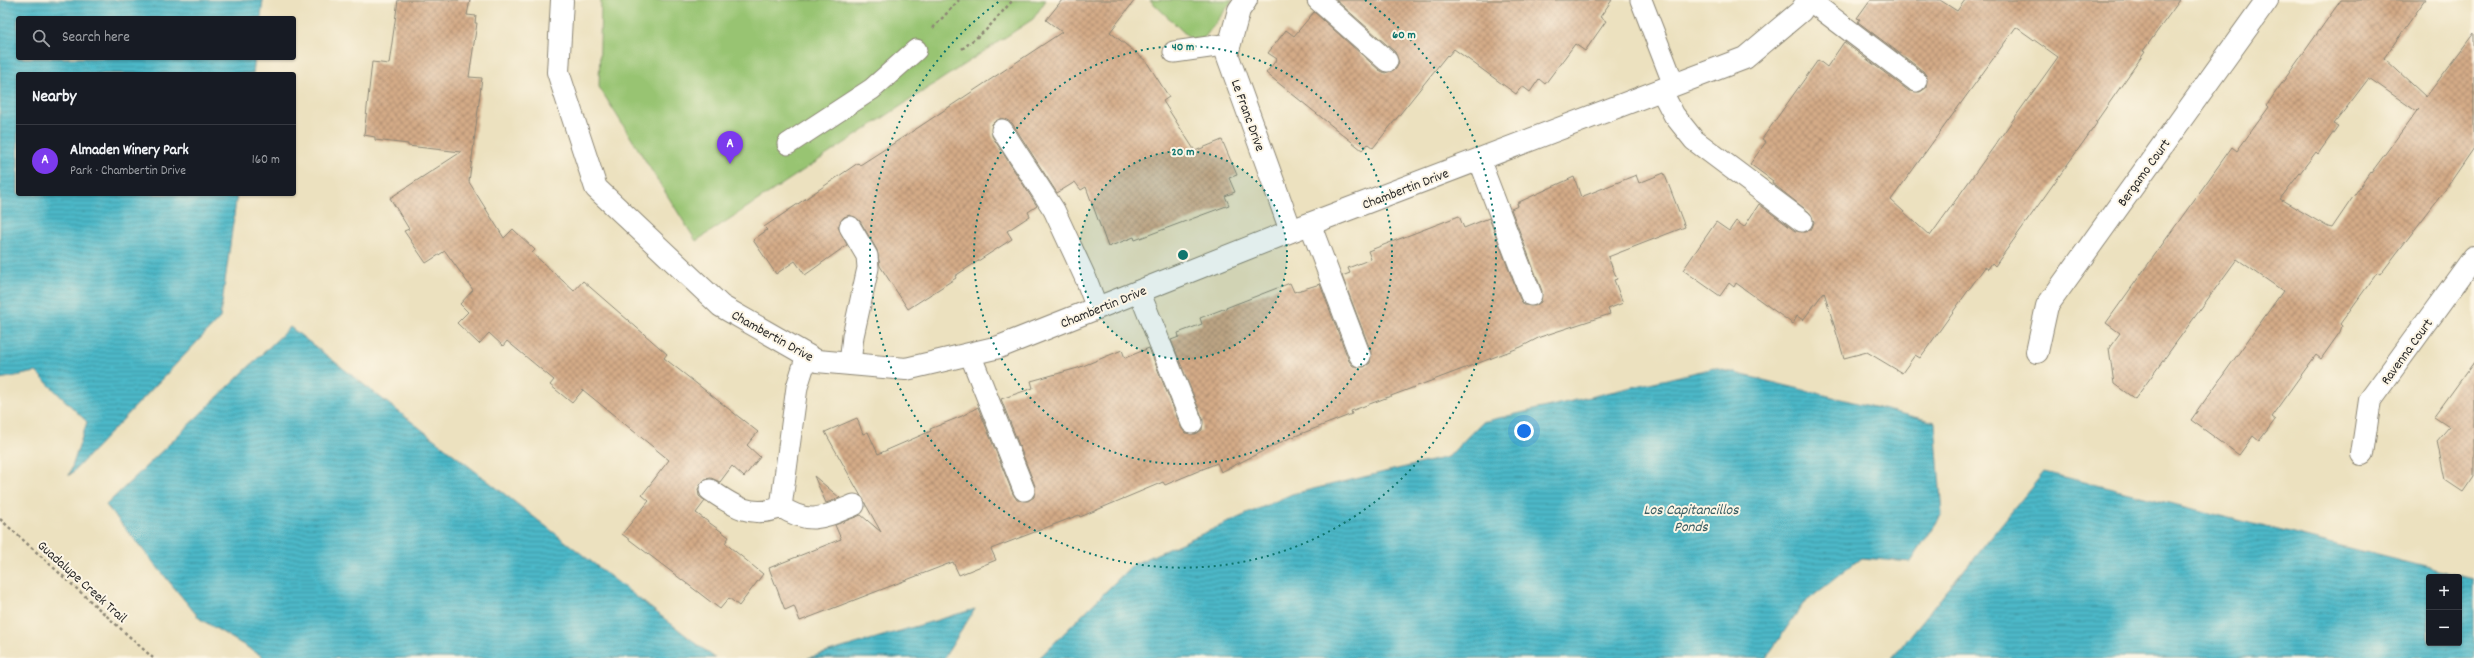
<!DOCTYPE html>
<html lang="en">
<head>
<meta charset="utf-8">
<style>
  :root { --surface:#171b24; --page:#242831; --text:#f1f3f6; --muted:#9ea1a6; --line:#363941; --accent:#7c3aed }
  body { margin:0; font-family:Dekko,sans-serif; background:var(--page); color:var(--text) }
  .controls { position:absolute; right:12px; bottom:12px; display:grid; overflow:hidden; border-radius:4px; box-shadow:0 1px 3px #0004 }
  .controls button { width:36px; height:36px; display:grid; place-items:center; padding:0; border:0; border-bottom:1px solid var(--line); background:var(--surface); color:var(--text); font:20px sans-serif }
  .you { position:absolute; left:1524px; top:431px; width:14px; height:14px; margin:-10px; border:3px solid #fff; border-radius:50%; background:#1a73e8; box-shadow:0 0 0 6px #1a73e833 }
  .badge { display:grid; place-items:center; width:26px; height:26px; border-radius:50%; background:var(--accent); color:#fff; font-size:13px; font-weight:700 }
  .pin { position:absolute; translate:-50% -33px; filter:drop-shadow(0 1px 2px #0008) }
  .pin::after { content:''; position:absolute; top:21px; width:14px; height:12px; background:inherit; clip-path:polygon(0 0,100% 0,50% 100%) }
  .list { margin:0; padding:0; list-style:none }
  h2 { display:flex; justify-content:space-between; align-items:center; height:52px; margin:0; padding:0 16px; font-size:17px }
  h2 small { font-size:13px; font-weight:400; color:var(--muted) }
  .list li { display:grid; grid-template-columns:26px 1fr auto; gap:12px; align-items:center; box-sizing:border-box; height:72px; padding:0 16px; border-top:1px solid var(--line) }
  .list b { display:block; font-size:15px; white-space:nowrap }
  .list p { margin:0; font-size:13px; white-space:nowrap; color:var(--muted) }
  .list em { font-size:13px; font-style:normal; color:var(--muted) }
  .icon { flex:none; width:22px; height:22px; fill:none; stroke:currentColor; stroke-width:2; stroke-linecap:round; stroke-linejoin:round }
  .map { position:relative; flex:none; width:2474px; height:658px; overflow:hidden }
  .search { position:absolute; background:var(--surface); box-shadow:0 1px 3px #0004; left:16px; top:16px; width:280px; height:44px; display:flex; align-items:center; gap:10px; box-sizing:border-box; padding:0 14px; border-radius:4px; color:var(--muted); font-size:15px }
  .panel { position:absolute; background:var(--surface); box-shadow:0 1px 3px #0004; left:16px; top:72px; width:280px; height:124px; border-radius:4px }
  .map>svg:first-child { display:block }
</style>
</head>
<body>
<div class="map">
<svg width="2474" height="658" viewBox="0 0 2474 658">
  <defs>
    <pattern id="water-rules" width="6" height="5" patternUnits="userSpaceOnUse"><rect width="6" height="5" fill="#4cb8c8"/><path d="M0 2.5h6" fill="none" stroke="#3f96a3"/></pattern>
    <pattern id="building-cross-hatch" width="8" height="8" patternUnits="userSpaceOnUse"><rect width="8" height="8" fill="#d4ab87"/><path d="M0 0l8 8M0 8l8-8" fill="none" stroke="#ac8b6f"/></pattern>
  </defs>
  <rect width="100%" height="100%" fill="#fcf5e5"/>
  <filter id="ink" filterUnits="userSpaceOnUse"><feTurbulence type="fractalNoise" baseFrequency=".025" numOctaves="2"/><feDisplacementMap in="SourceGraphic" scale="8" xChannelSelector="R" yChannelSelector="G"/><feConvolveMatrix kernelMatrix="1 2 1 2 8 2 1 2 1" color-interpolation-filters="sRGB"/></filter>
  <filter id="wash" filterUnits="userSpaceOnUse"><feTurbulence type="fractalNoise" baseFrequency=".012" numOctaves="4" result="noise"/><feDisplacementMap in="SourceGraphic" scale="16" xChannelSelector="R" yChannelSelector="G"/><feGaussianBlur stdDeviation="0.9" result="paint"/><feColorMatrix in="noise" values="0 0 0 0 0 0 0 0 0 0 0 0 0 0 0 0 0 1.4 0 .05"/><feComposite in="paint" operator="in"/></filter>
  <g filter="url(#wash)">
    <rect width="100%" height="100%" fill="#ece1bf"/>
    <path fill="#98c472" stroke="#62784e" d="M601,0h445l-13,19 -337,222 -97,-154z
      M1150,0h83l-35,46z"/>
    <path fill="url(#water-rules)" stroke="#3c727a" fill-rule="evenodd" d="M0,0h263l-2,18h-243v40h237l-2,16h-235v120h219l-17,124 -151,158 18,-54 -51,-50 -36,7z
      M290,327l425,331h-450l-65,-39 -94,-114z
      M1714,368l221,54 7,92 -31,48 -50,-4 -58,46 -37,54h-727l93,-93 160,-71 156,-37 34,-35z
      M2044,472l430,107v79h-582zM2429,577h30v66h-30z
      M975,609l-31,49h-136z"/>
    <g id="blocks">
      <path fill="url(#building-cross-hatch)" fill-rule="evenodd" d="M398,0h72l-3,15 9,1 -1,7h2l-8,54 13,1 -13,104 35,56 9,-9 22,21 -3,3 42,38 9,-10 84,73 -3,4 94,74 -11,13 13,12 -16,20 -12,-11 -12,16 -9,-4 -6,1 -7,10 1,7 6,5 -9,12 33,24 -4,6 38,31 -24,32 -10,-8 -9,11 -98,-75 27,-33 -7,-6 27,-35 -86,-70 -11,13 -22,-18 4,-5 -47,-39 -4,5 -14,-13 -10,11 -22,-21 11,-11 -8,-8 13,-14 -28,-39 -19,12 -22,-32 5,-2 -19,-31 71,-46 -53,-6v-2l-33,-4v-3l-11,-2 8,-73 17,2z
        M1062,0h73l-25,32 36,29 23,36 -6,4 32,50 27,-11 15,35 -8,3 6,14 -10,4 4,9 -94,35 -1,-3 -26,10 -22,-60 -5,3 -6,-8 -18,11 -45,-70 -11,-5 -9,6v12l45,70 -9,6 2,4 -23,15 5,8 -57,37 1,2 -48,31 -28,-43 -3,-16 -17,-29 -10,-6 -6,2 -6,10 9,18 -42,30 -10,-14 -19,13 -23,-34 14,-10 -3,-3 94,-64 2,2 56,-36 146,-97 -16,-12z
        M1336,0h276l-12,17 6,4 -21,30 -10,-7 -30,40 -6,-5 -9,13 -8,-6 -6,8 -62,-45 -6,7 -1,-1 -74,93 -5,-4 -6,6 -96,-77 11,-14 -9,-6 18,-23 8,6 20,-24 65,58 6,3 11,-4 3,-6 -4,-11z
        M1870,0h70l17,11 8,-11h215l-37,51 2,1 -49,70 1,1 -102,143 -3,-3 -4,6 -3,-2 -65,91 -5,-3 -13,18 -35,-21 -23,6 -20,-66 -21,28 -6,-4 -4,8 -57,-41 -2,4 -5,-4 -9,13 -37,-26 33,-48 13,9 7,-10 8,6 15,-23 36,27 11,1 6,-4 2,-6 -5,-10 -37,-29 1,-2 -23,-17 16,-22 -4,-3 56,-79 9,7 17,-25 65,49 11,1 6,-4 1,-11 -4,-6 -65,-49 2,-3 -3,-1zM2016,27l42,30 -128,179 -39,-36z
        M2341,0h84l-41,58 42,39 48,-64v115l-29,42 -65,85 -3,-2 -37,51 2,2 -2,6 -19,27 -5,-4 -17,23 -28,39 4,3 -16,21 -6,-5 -14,19 -48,-35 92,-129 -46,-32 -102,140 -21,-15 -5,-36 11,-15 -14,-10 126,-176 5,4 32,-44 -2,-2 8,-12zM2369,78l47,33 3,-3 -48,65 -1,-1 -38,56 -4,-1 -48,-28 36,-47 2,2 20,-28 -4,-2z
        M1664,173l21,54 -77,30 9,22 -3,1 9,23 -15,6 2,5 -70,23 -19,10 -170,64 1,3 -67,26 -64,32 -4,-9 -52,22 -2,-3 -83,35 -1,-2 -60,23 -28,11 5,11 -37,15 -6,-13 -153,59 -6,-15 -9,4 -16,-42 72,-29 -6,-14 26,-10 20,17 -56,-100 32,-14 6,16 5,-2 10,22 53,-23 -1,-2 32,-13 16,-9 35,87 4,6 11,1 6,-4 1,-11 -34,-87 32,-11 -2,-7 47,-13 44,-18 3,8 24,-10 32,79 4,6 11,1 6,-4 1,-11 -32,-79 8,-3 -1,-4 24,-9 -2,-6 90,-35 4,9 26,-8 29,77 4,5 11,1 6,-4 1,-11 -29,-76 8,-3 -2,-5 23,-9 -3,-8 91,-35 5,12 25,-10 31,81 4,6 11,1 6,-4 1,-11 -31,-82 7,-3 -1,-3 57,-26 7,20 55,-22 3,8z
        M2474,362v114l-11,16 -18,-12 -8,-39 12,-14 -15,-10z
        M814,476l26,22 -14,5z"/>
    </g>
  </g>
  <g filter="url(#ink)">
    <use href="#blocks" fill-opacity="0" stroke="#8c8675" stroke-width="1"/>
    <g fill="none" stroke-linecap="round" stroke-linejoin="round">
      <g stroke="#8c8675" stroke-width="23">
        <path id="service" d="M1318,0l69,61
          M1641,0l33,85
          M1809,0l107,81
          M1174,52l56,-8
          M1661,90l13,25 20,25 108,81
          M1002,130l52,80 32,69 11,29
          M788,144l84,-55 44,-39
          M1479,159l52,136
          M1310,224l50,132
          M1139,291l53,132
          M970,354l54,136
          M807,355l-10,32 -16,120c29,19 43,10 73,-2
          M850,364l3,-28 15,-68 -1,-12 -17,-29
          M710,490c23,16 42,29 71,17"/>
      </g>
      <g stroke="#8c8675" stroke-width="24">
        <path id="minor" d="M562,0l-4,72 38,116 125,118 96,55 89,8 93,-22 292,-116 454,-173 56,-47 7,-11
          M1246,0l-7,10 -12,44 64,177
          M2037,352l10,-46 220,-306
          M2362,454l8,-54 104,-143"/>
      </g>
      <path stroke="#8c8675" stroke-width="2.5" stroke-dasharray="3 3" stroke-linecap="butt" d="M933,28l26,-28
        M962,49l24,-19 27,-30
        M0,519l153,139"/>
      <use href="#service" stroke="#fff" stroke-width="21"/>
      <use href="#minor" stroke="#fff" stroke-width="22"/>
    </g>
  </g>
  <circle cx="1183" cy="255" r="104" fill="#0f766e" fill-opacity=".12"/>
  <g fill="none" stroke="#0f766e" stroke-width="2" stroke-dasharray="2 4">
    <circle cx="1183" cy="255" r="104"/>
    <circle cx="1183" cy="255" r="209"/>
    <path d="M1365 0A313 313 0 1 1 1001 0"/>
  </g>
  <g text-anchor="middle" stroke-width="4" stroke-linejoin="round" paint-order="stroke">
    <g font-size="14" fill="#2b2b2b" stroke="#fcf5e5">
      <text transform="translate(1249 115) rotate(70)" y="5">Le Franc Drive</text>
      <text transform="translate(2143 172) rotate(-54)" y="5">Bergamo Court</text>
      <text transform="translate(1405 188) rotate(-21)" y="5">Chambertin Drive</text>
      <text transform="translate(1103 306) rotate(-22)" y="5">Chambertin Drive</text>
      <text transform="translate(773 335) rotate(29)" y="5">Chambertin Drive</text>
      <text transform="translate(2406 351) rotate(-54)" y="5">Ravenna Court</text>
      <text transform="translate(83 581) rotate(42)" y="5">Guadalupe Creek Trail</text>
    </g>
    <g font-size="15" font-style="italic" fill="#375c62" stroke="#fcf5e5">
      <text x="1691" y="514">Los Capitancillos<tspan x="1691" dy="17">Ponds</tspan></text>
    </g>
  </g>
  <circle cx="1183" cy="255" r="6" fill="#0f766e" stroke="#fcf5e5" stroke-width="2"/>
  <g font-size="12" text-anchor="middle" font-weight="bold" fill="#0f766e" stroke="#fcf5e5" stroke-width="4" stroke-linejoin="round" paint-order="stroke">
    <text x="1404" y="38">60 m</text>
    <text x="1183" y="50">40 m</text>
    <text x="1183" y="155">20 m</text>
  </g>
</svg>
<div class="controls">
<button>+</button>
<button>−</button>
</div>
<div class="you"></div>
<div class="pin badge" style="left:730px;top:164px">A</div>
<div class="search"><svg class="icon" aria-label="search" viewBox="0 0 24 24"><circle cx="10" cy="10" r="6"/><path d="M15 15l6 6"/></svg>Search here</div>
<section class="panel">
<h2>Nearby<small></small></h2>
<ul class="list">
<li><span class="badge">A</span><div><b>Almaden Winery Park</b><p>Park · Chambertin Drive</p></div><em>160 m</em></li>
</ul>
</section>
</div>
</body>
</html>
